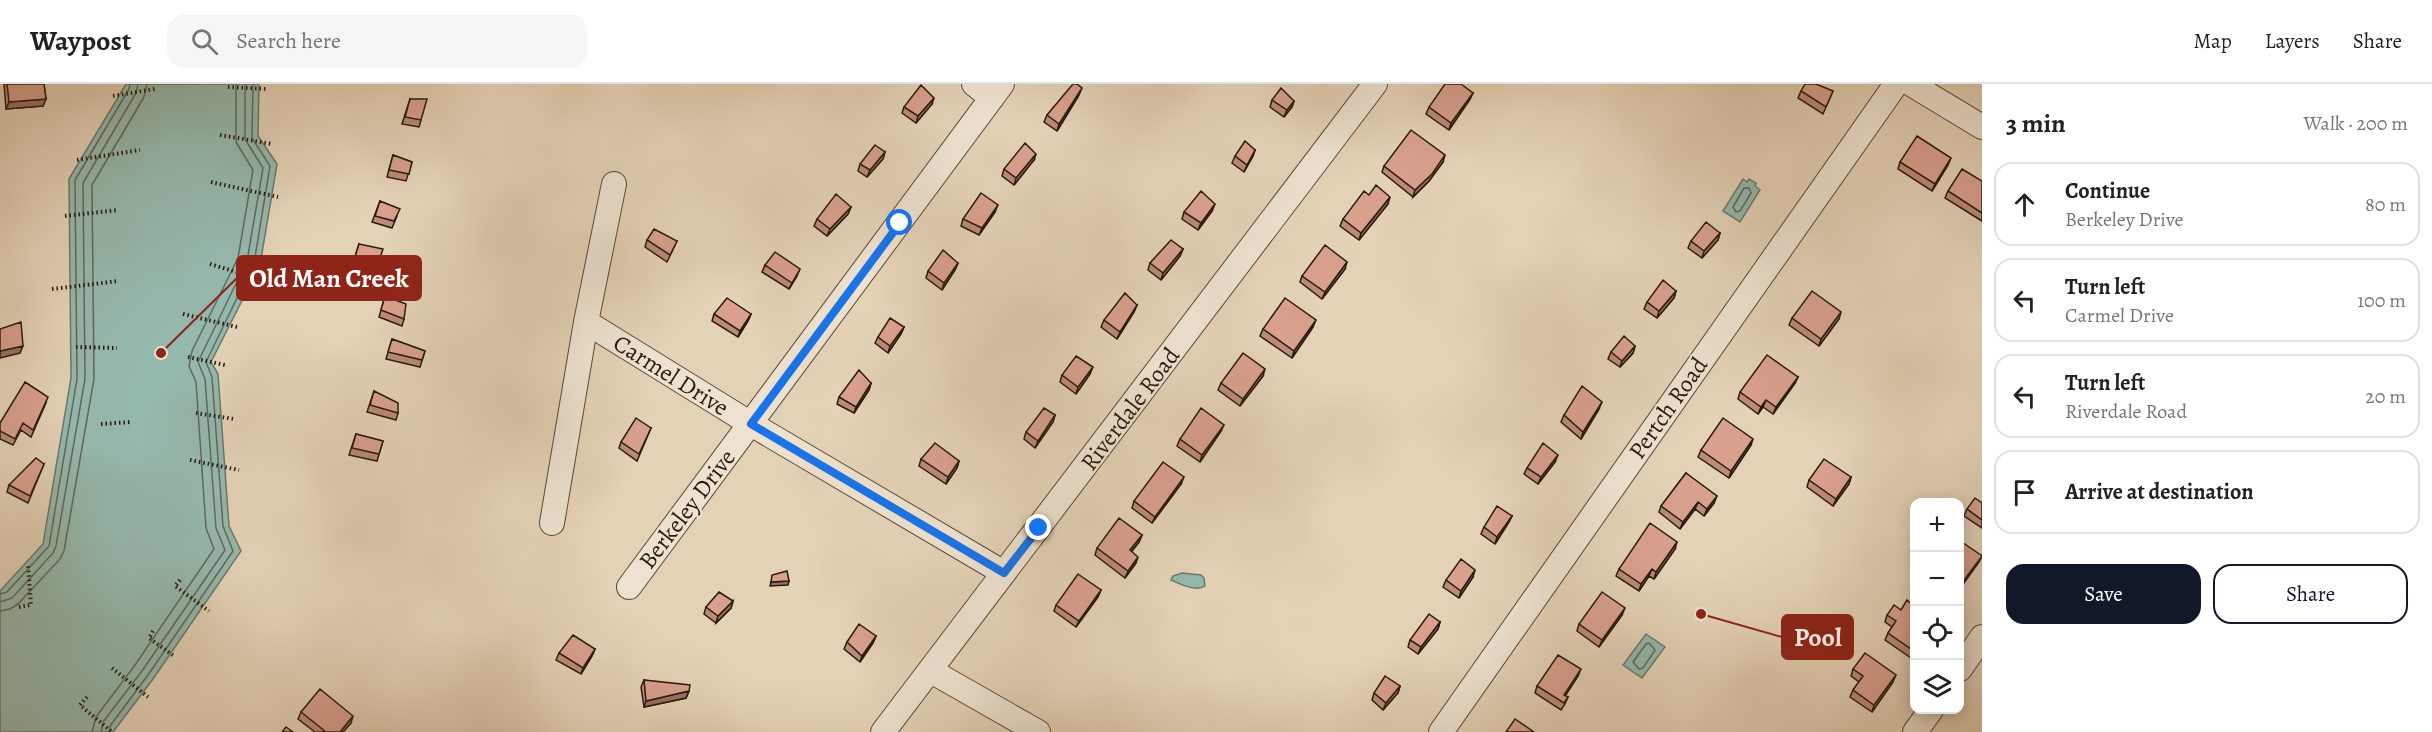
<!DOCTYPE html>
<html lang="en">
<head>
<meta charset="utf-8">
<style>
  :root { --surface:#fff; --page:#f6f6f6; --text:#222; --muted:#767676; --line:#e0e0e0; --accent:#111827 }
  body { margin:0; font-family:Alegreya,serif; background:var(--page); color:var(--text) }
  .controls { position:absolute; right:18px; bottom:18px; display:grid; overflow:hidden; border-radius:12px; box-shadow:0 3px 15px #0003 }
  .controls button { width:54px; height:54px; display:grid; place-items:center; padding:0; border:0; border-bottom:2px solid var(--line); background:var(--surface); color:var(--text); font:30px sans-serif }
  .stop { position:absolute; width:18px; height:18px; margin:-14px; border:4px solid #1a73e8; border-radius:50%; background:#fff }
  .stop.end { background:#1a73e8; border-color:#fff; box-shadow:0 2px 6px #0008 }
  .list { margin:0; padding:0; list-style:none }
  h2 { display:flex; justify-content:space-between; align-items:center; height:78px; margin:0; padding:0 24px; font-size:26px }
  h2 small { font-size:20px; font-weight:400; color:var(--muted) }
  .list li { display:grid; grid-template-columns:39px 1fr auto; gap:18px; align-items:center; box-sizing:border-box; height:84px; margin:0 12px 12px; padding:0 12px; border:2px solid var(--line); border-radius:18px }
  .list b { display:block; font-size:22px; white-space:nowrap }
  .list p { margin:0; font-size:20px; white-space:nowrap; color:var(--muted) }
  .list em { font-size:20px; font-style:normal; color:var(--muted) }
  .actions { display:flex; gap:12px; padding:18px 24px }
  .actions a { flex:1; padding:14px 0; border:2px solid var(--accent); border-radius:18px; text-align:center; font-size:21px; color:var(--accent) }
  .actions .main { background:var(--accent); color:#fff }
  .icon { flex:none; width:33px; height:33px; fill:none; stroke:currentColor; stroke-width:2; stroke-linecap:round; stroke-linejoin:round }
  .map { position:relative; flex:none; width:1982px; height:648px; overflow:hidden }
  header { display:flex; align-items:center; gap:36px; box-sizing:border-box; height:84px; padding:0 30px; background:var(--surface); border-bottom:2px solid var(--line) }
  header strong { font-size:28px }
  nav { display:flex; gap:33px; margin-inline-start:auto; font-size:21px }
  .search { width:420px; height:54px; background:var(--page); display:flex; align-items:center; gap:15px; box-sizing:border-box; padding:0 21px; border-radius:18px; color:var(--muted); font-size:22px }
  main { display:flex }
  aside { flex:1; background:var(--surface) }
  .map>svg:first-child { display:block }
</style>
</head>
<body>
<header>
<strong>Waypost</strong>
<div class="search"><svg class="icon" aria-label="search" viewBox="0 0 24 24"><circle cx="10" cy="10" r="6"/><path d="M15 15l6 6"/></svg>Search here</div>
<nav><a>Map</a><a>Layers</a><a>Share</a></nav>
</header>
<main>
<div class="map">
<svg width="1982" height="648" viewBox="0 0 1982 648">
  <rect width="100%" height="100%" fill="#e4d2b7"/>
  <filter id="stains"><feTurbulence type="fractalNoise" baseFrequency=".00333" numOctaves="4"/><feColorMatrix values="0 0 0 0 .2 0 0 0 0 .09 0 0 0 0 .02 0 0 0 .5 -.17"/></filter>
  <radialGradient id="worn" r=".72"><stop offset=".6" stop-color="#630" stop-opacity="0"/><stop offset="1" stop-color="#630" stop-opacity=".3"/></radialGradient>
  <path fill="#95b8ac" stroke="#6a796d" stroke-width="1.5" d="M126,0h133l-1,52 19,28 -17,101 -49,97 7,12 11,152 12,25 -88,128 -40,53h-113v-141l43,-47 28,-166 -2,-199z
    M1743,95l4,3 2,-3 7,4 -1,3 5,4 -20,32 -17,-11z
    M1182,489l19,2 3,3 1,8c-9,6 -25,-2 -34,-6l2,-4z
    M1646,550l19,13 -23,31 -19,-13z"/>
  <g fill="none" stroke-linecap="round" stroke-linejoin="round">
    <path stroke="#5f695d" stroke-width="1.5" d="M1744,104h5l2,5 -11,18 -4,1 -3,-5z
      M0,510l7,-2 42,-46 28,-167 -2,-199 54,-91 1,-5
      M0,518l12,-4 41,-45 3,-7 29,-167 -2,-196 53,-90 2,-9
      M0,527l10,-2 8,-5 42,-45 4,-8 30,-172 -2,-194 52,-88 3,-13
      M1649,559l6,7 -12,18 -4,1 -6,-7 13,-18z
      M92,648l4,-15 39,-52 79,-116 -8,-21 -10,-146 -7,-16 3,-15 46,-93 15,-88 -17,-28v-58
      M101,648l2,-10 39,-51 83,-121 -9,-22 -11,-149 -7,-17 49,-101 16,-93 -18,-29v-55
      M109,648l1,-6 38,-51 85,-124 -10,-25 -11,-149 -6,-15 48,-99 16,-97 -18,-28 1,-54"/>
    <g stroke="#584838" stroke-width="26">
      <path id="minor" d="M974,0l18,14
        M1911,0l71,43
        M586,238l165,102 253,149
        M552,439l34,-201 28,-138
        M629,503l373,-503
        M1960,585l22,-32
        M931,587l107,61
        M883,648l492,-648
        M1441,648l455,-648
        M1915,648l16,-22"/>
    </g>
    <path stroke="#291a0e" stroke-width="4" stroke-dasharray="1.5 3" stroke-linecap="butt" d="M228,3l40,2
      M113,12l42,-7
      M220,51l52,9
      M77,76l63,-10
      M211,98l67,15
      M65,132l53,-6
      M210,180l49,15
      M52,205l67,-8
      M183,230l54,13
      M76,263l41,1
      M188,273l37,8
      M196,329l38,6
      M101,340l30,-2
      M190,376l49,10
      M180,496l-5,6 34,25
      M19,523l12,-2 -3,-40
      M153,547l-4,7 25,18
      M112,584l36,29
      M87,613l-7,8 32,27"/>
    <use href="#minor" stroke="#ede2d0" stroke-width="24"/>
  </g>
  <path fill="#bb8a7a" stroke="#291a0e" stroke-width="1.5" d="M4,0h40l2,15 -3,7 -37,3z
    M1801,7h32l-10,23 -25,-16z
    M1473,9l-3,6 -21,31 -23,-16 3,-7z
    M1079,11l-22,36 -13,-9 3,-7z
    M410,15l11,21 -2,7 -17,-3z
    M1272,16l22,1 -2,6 -8,10 -14,-10z
    M932,20l-16,19 -14,-10 2,-6z
    M1255,66l-2,6 -9,16 -12,-9 3,-7z
    M885,68l-2,7 -16,18 -9,-6 2,-7z
    M393,71l19,7 -6,19 -19,-4z
    M1034,76l-20,25 -12,-9 2,-7z
    M1443,78l-14,19 -16,16 -31,-25 2,-6z
    M1900,78l48,3 -16,26 -34,-22z
    M1982,97v40l-37,-23 3,-7z
    M1369,111l19,9 -29,36 -19,-14 3,-7z
    M380,117l17,15 -5,12 -20,-6z
    M851,123l-3,7 -21,22 -13,-10 3,-7z
    M1212,127l-14,19 -16,-11 2,-7z
    M995,128l-16,23 -18,-9 2,-7z
    M1720,149l-2,7 -16,18 -14,-10 3,-7z
    M647,156l30,1 -10,21 -22,-15z
    M359,160l19,20 -2,7 -24,-5z
    M1183,165l-3,7 -19,24 -13,-10 2,-7z
    M958,179l-3,7 -13,20 -16,-12 2,-7z
    M765,181l32,11 -8,13 -27,-17z
    M1345,185l-23,30 -22,-17 2,-6z
    M1676,207l-2,7 -17,20 -13,-9 3,-7z
    M385,212l19,23 -2,7 -23,-9z
    M1137,221l-3,7 -17,27 -16,-12 3,-7z
    M714,230h37l-3,7 -10,16 -26,-16z
    M1792,234l47,1 -20,27 -30,-21z
    M904,243l-3,7 -13,19 -13,-10 3,-6z
    M1313,243l-21,31 -32,-22 3,-7z
    M392,255l33,12 -5,16 -34,-8z
    M1635,262l-2,7 -13,14 -12,-8 3,-7z
    M1090,290l-14,20 -16,-12 2,-7z
    M1263,292l-23,30 -22,-16 3,-7z
    M1798,293l-3,6 -22,31 -10,-7 -5,7 -20,-15 2,-7z
    M871,299l-2,7 -15,23 -17,-9 2,-7z
    M374,307l24,22 -2,7 -29,-8z
    M46,319l-15,34 -10,-7 -8,15 -13,-6v-16z
    M1599,325l-18,30 -20,-17 3,-7z
    M1055,331l-2,7 -18,26 -11,-9 2,-7z
    M651,344l-14,33 -18,-13 2,-6z
    M1221,347l-21,31 -23,-16 3,-7z
    M356,350l27,7 -6,20 -28,-6z
    M1751,361l-22,33 -31,-21 3,-7z
    M921,375l38,2 -2,7 -11,16 -27,-18z
    M1555,378l-17,22 -14,-10 3,-6z
    M44,380l-16,39 -21,-11 2,-7z
    M1686,389l28,30 -10,13 -9,-7 -15,20 -21,-17 2,-6z
    M1851,393l-2,7 -16,22 -26,-19 2,-7z
    M1181,400l-29,39 -20,-15 2,-7z
    M1982,419v25l-18,-12 3,-7z
    M1512,432l-3,6 -14,22 -14,-10 3,-7z
    M1142,451l-3,7 -7,9 4,12 -11,15 -30,-23 2,-7z
    M1675,465l-21,30 -5,-3 -10,15 -23,-15 3,-7z
    M1473,493l-14,21 -16,-11 3,-7z
    M1101,506l-3,7 -22,30 -22,-16 2,-6z
    M733,517l-2,7 -15,15 -12,-9 2,-7z
    M1901,526l13,43 -3,5 -26,-18 3,-7 4,-6 -7,-5 2,-7z
    M1622,531l-23,32 -22,-16 2,-7z
    M1440,538l-2,7 -20,25 -10,-7 2,-7z
    M876,552l-3,7 -13,19 -16,-13 3,-7z
    M595,565l-3,7 -11,18 -25,-14 3,-7z
    M1853,585l40,13 -21,30 -22,-15 3,-7 6,-8 -8,-6z
    M1578,592l-13,20 3,1 -3,7 -4,6 -26,-17 2,-7z
    M644,596l45,11 -3,7 -42,9 -3,-20z
    M1400,602l-2,7 -15,17 -11,-10 2,-7z
    M301,628l50,11 -8,9h-28l-17,-13z"/>
  <path fill="#987063" stroke="#291a0e" stroke-width="1.5" d="M1082,4l-3,7 -22,36 2,-7z
    M1473,9l-3,6 -21,31 2,-7z
    M934,14l-2,6 -16,19 2,-7z
    M46,15l-3,7 -37,3 3,-7z
    M1294,17l-2,6 -8,10 3,-7z
    M1255,66l-2,6 -9,16 3,-7z
    M885,68l-2,7 -16,18 3,-7z
    M1036,70l-2,6 -20,25 2,-7z
    M1445,71l-2,7 -14,19 -16,16 2,-7z
    M1951,74l-3,7 -16,26 3,-7z
    M1390,113l-2,7 -29,36 2,-7z
    M1215,120l-3,7 -14,19 3,-7z
    M998,121l-3,7 -16,23 3,-7z
    M851,123l-3,7 -21,22 3,-7z
    M1720,149l-2,7 -16,18 2,-7z
    M1183,165l-3,7 -19,24 2,-7z
    M1347,178l-2,7 -23,30 3,-7z
    M958,179l-3,7 -13,20 2,-7z
    M800,185l-3,7 -8,13 3,-6z
    M1676,207l-2,7 -17,20 2,-7z
    M1137,221l-3,7 -17,27 3,-7z
    M1841,228l-2,7 -20,27 2,-7z
    M751,230l-3,7 -10,16 2,-6z
    M1316,236l-3,7 -21,31 2,-7z
    M904,243l-3,7 -13,19 2,-7z
    M23,262l-3,7 -20,5v-7z
    M1635,262l-2,7 -13,14 2,-6z
    M1093,283l-3,7 -14,20 2,-7z
    M1265,285l-2,7 -23,30 3,-7z
    M1798,293l-3,6 -22,31 3,-7z
    M871,299l-2,7 -15,23 2,-6z
    M1766,316l-3,7 -5,7 3,-7z
    M1602,318l-3,7 -18,30 2,-7z
    M1055,331l-2,7 -18,26 3,-7z
    M1224,341l-3,6 -21,31 2,-7z
    M1753,355l-2,6 -22,33 2,-7z
    M1558,371l-3,7 -17,22 3,-7z
    M959,377l-2,7 -11,16 2,-7z
    M1184,393l-3,7 -29,39 3,-6z
    M1851,393l-2,7 -16,22 3,-7z
    M1717,412l-3,7 -10,13 3,-7z
    M1698,418l-3,7 -15,20 3,-7z
    M1512,432l-3,6 -14,22 2,-7z
    M1142,451l-3,7 -12,15 3,-7z
    M1677,458l-2,7 -21,30 2,-7z
    M1982,472l-3,6 -20,28v-3z
    M1138,473l-2,6 -11,15 3,-7z
    M1652,485l-3,7 -10,15 2,-7z
    M1475,486l-2,7 -14,21 2,-7z
    M789,497l-1,4 -18,1 1,-4z
    M1101,506l-3,7 -22,30 3,-6z
    M733,517l-2,7 -15,15 2,-7z
    M1625,524l-3,7 -23,32 3,-7z
    M1440,538l-2,7 -20,25 3,-7z
    M876,552l-3,7 -13,19 2,-6z
    M595,565l-3,7 -11,18 2,-6z
    M1581,585l-3,7 -17,26 3,-7z
    M1896,591l-3,7 -21,30 2,-7z
    M1400,602l-2,7 -15,17 3,-7z
    M689,607l-3,7 -42,9 2,-6z
    M353,632l-2,7 -8,9h-3z"/>
  <path fill="#d9a08e" stroke="#291a0e" stroke-width="1.5" d="M7,0h37l2,15 -37,3z
    M1073,0h4l5,4 -23,36 -12,-9z
    M1445,0h16l12,9 -22,30 -22,-16z
    M1805,0h11l17,7 -7,16 -25,-16z
    M921,1l13,13 -16,18 -14,-9z
    M1281,4l13,13 -7,9 -15,-10z
    M410,15h17l-6,21 -16,-3z
    M1411,46l34,25 -13,19 -17,16 -31,-24z
    M1917,52l34,22 -16,26 -35,-22z
    M1245,57l10,9 -8,15 -12,-9z
    M1025,59l11,11 -20,24 -12,-9z
    M875,61l10,7 -15,18 -10,-6z
    M393,71l19,7 -3,12 -20,-4z
    M1962,85l20,12v32l-34,-22z
    M1376,101l14,12 -29,36 -18,-14 21,-28 5,4z
    M1201,107l14,13 -14,19 -17,-11z
    M981,109l17,12 -16,23 -19,-9z
    M836,110l15,13 -21,22 -13,-10z
    M380,117l20,8 -6,12 -19,-5z
    M1706,138l14,11 -16,18 -13,-10z
    M654,145l23,12 -7,14 -23,-15z
    M1171,156l12,9 -20,24 -13,-10z
    M359,160l24,5 -5,15 -24,-4z
    M1325,161l22,17 -22,30 -23,-16z
    M943,166l15,13 -14,20 -16,-12z
    M775,168l25,17 -8,14 -27,-18z
    M1663,196l13,11 -17,20 -12,-9z
    M1812,207l29,21 -20,27 -29,-21z
    M1125,209l12,12 -17,27 -16,-12z
    M385,212l21,8 -2,15 -23,-9z
    M727,214l24,16 -11,17 -26,-17z
    M1285,214l31,22 -22,31 -31,-22z
    M890,234l14,9 -14,19 -12,-9z
    M21,238l2,24 -23,5v-22z
    M1624,252l11,10 -13,15 -11,-9z
    M392,255l33,12 -3,9 -34,-8z
    M1243,269l22,16 -22,30 -22,-16z
    M1767,271l31,22 -22,30 -10,-7 -5,7 -21,-15z
    M1076,272l17,11 -15,20 -16,-12z
    M859,286l12,13 -15,24 -17,-10z
    M25,298l23,15 -15,33 -10,-7 -8,16 -15,-8v-8z
    M1582,302l20,16 -19,30 -19,-17z
    M374,307l24,12v10l-28,-8z
    M1044,324l11,7 -17,26 -12,-9z
    M1201,324l23,17 -22,30 -22,-16z
    M636,334l15,10 -12,26 -18,-12z
    M1723,334l30,21 -22,32 -30,-21z
    M356,350l27,7 -4,13 -27,-6z
    M935,359l24,18 -11,16 -27,-18z
    M1543,359l15,12 -17,22 -14,-9z
    M36,374l8,6 -14,32 -21,-11z
    M1824,375l27,18 -15,22 -27,-19z
    M1163,378l21,15 -29,40 -21,-16z
    M1686,389l31,23 -10,13 -9,-7 -15,20 -22,-16z
    M1975,414l7,5v17l-15,-11z
    M1497,422l15,10 -15,21 -13,-10z
    M1119,434l23,17 -12,15 8,7 -10,14 -31,-23z
    M1650,439l27,19 -21,30 -4,-3 -11,15 -22,-15z
    M1959,456l23,16 -23,31z
    M1461,475l14,11 -14,21 -15,-11z
    M787,487l2,10 -18,1 1,-7z
    M1078,490l23,16 -22,31 -23,-16z
    M719,508l14,9 -15,15 -12,-9z
    M1602,508l23,16 -23,32 -23,-16z
    M1907,516l7,6v45l-26,-18 8,-12 -9,-6 7,-10 7,5z
    M1429,530l11,8 -19,25 -11,-7z
    M859,540l17,12 -14,20 -15,-14z
    M573,551l22,14 -12,19 -24,-15z
    M1865,569l31,22 -22,30 -21,-15 10,-14 -10,-7z
    M1558,571l23,14 -17,26 4,2 -4,6 -27,-17z
    M1385,592l15,10 -14,17 -12,-10z
    M644,596l46,5 -1,6 -43,10z
    M320,605l33,27 -13,16h-14l-25,-20z
    M1515,635l19,13h-28z
    M286,643l7,5h-11z"/>
  <g fill="none" stroke-linecap="round" stroke-linejoin="round">
    <path stroke="#1a73e8" stroke-width="8" d="M900,139l-149,201 253,149 35,-45"/>
  </g>
  <g text-anchor="middle" stroke-width="4.5" stroke-linejoin="round" paint-order="stroke">
    <g font-size="24" fill="#291a0e" stroke="#ede2d0">
      <text transform="translate(671 291) rotate(32)" y="8">Carmel Drive</text>
      <text transform="translate(1668 324) rotate(-55)" y="8">Pertch Road</text>
      <text transform="translate(1130 325) rotate(-53)" y="8">Riverdale Road</text>
      <text transform="translate(687 425) rotate(-53)" y="8">Berkeley Drive</text>
    </g>
  </g>
  <path fill="none" stroke="#8f2418" stroke-width="2" d="M161 269L237 194M1701 530L1782 553"/>
  <g fill="#8f2418" stroke="#ede2d0" stroke-width="2">
    <circle cx="161" cy="269" r="6"/>
    <circle cx="1701" cy="530" r="6"/>
  </g>
  <g fill="#8f2418" stroke="#8f2418" stroke-width="2">
    <rect x="237" y="172" width="184" height="44" rx="6"/>
    <rect x="1782" y="531" width="71" height="44" rx="6"/>
  </g>
  <g font-size="26" text-anchor="middle" font-weight="bold" fill="#fff">
    <text x="329" y="203">Old Man Creek</text>
    <text x="1818" y="562">Pool</text>
  </g>
  <rect width="100%" height="100%" filter="url(#stains)"/>
  <rect width="100%" height="100%" fill="url(#worn)"/>
</svg>
<div class="controls">
<button>+</button>
<button>−</button>
<button><svg class="icon" aria-label="locate" viewBox="0 0 24 24"><circle cx="12" cy="12" r="6"/><path d="M12 2v4M12 18v4M2 12h4M18 12h4"/></svg></button>
<button><svg class="icon" aria-label="layers" viewBox="0 0 24 24"><path d="M12 4l9 5-9 5-9-5zM3 14l9 5 9-5"/></svg></button>
</div>
<div class="stop" style="left:900px;top:139px"></div>
<div class="stop end" style="left:1039px;top:444px"></div>
</div>
<aside>
<h2>3 min<small>Walk · 200 m</small></h2>
<ul class="list">
<li><svg class="icon" aria-label="ahead" viewBox="0 0 24 24"><path d="M12 20V5M6 11l6-6 6 6"/></svg><div><b>Continue</b><p>Berkeley Drive</p></div><em>80 m</em></li>
<li><svg class="icon" aria-label="left" viewBox="0 0 24 24"><path d="M17 20v-9H6M10 6l-5 5 5 5"/></svg><div><b>Turn left</b><p>Carmel Drive</p></div><em>100 m</em></li>
<li><svg class="icon" aria-label="left" viewBox="0 0 24 24"><path d="M17 20v-9H6M10 6l-5 5 5 5"/></svg><div><b>Turn left</b><p>Riverdale Road</p></div><em>20 m</em></li>
<li><svg class="icon" aria-label="arrive" viewBox="0 0 24 24"><path d="M6 21V4h12l-3 4 3 4H6"/></svg><div><b>Arrive at destination</b></div></li>
</ul>
<div class="actions"><a class="main">Save</a><a>Share</a></div>
</aside>
</main>
</body>
</html>
